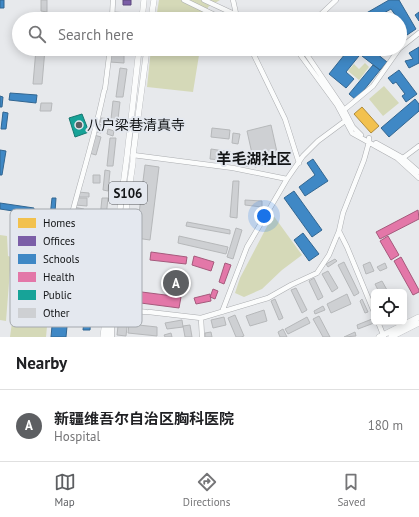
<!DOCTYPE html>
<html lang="en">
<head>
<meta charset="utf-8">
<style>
  :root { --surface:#fff; --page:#f2f2f2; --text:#202124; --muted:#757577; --line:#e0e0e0; --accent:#5d5f62 }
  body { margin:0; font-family:"PT Sans","Noto Sans SC",sans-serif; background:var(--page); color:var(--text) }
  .controls { position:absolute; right:12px; bottom:12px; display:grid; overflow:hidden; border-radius:6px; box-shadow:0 2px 10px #0003 }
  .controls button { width:36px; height:36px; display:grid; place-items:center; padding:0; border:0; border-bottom:1px solid var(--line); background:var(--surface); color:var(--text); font:20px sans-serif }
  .you { position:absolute; left:264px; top:216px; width:14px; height:14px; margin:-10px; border:3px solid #fff; border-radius:50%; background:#1a73e8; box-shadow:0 0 0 6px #1a73e833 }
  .badge { display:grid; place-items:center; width:26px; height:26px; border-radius:50%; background:var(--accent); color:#fff; font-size:13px; font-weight:700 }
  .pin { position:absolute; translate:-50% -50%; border:2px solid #fff; box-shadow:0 1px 4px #0006 }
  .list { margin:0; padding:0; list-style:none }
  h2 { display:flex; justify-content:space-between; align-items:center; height:52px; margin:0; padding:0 16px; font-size:17px }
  h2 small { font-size:13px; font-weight:400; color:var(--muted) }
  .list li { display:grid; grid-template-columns:26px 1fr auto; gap:12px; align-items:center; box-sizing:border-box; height:72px; padding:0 16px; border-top:1px solid var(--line) }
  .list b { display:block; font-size:15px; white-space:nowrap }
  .list p { margin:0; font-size:13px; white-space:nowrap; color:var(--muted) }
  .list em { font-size:13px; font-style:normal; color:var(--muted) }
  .icon { flex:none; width:22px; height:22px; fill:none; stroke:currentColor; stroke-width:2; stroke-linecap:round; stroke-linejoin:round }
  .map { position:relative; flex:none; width:419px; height:337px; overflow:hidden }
  .search { position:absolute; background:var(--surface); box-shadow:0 2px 10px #0003; left:12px; right:12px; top:12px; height:44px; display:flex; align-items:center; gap:10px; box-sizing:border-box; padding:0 14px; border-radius:22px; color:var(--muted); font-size:15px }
  .sheet { height:124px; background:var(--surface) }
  nav { display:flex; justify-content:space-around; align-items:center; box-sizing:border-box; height:56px; border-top:1px solid var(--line); background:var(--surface); font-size:11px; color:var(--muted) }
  nav a { display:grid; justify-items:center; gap:2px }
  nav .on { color:var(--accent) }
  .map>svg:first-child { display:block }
</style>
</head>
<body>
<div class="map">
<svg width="419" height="337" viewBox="0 0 419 337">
  <rect width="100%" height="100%" fill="#e7e9ec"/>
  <path fill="#d5d9b8" d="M159,0h61l-12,7 -3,12h-49z
    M151,49h49l-7,43 -46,-5z
    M365,63l4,4 -10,13 -11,-9 6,-7 5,5z
    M384,86l15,17 -16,13 -14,-17z
    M273,215l29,40 -20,15 -20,19 -18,8 -9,-4 5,-15z
    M0,235l7,1 1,20 3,1 -5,64 -6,-1z
    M16,293l34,2 -4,42h-36z"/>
  <path fill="#f2c14e" stroke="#af8d3e" d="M362,107l17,19 -8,7 -17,-19z"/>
  <path fill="#7b5ea7" stroke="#5c487c" d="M123,0h8v5h-8z"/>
  <path fill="#3f88c5" stroke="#326691" d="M0,0h4v8h-4z
    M389,0h10l17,29 -9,6 -7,-12v-4h-2l-7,-10 -18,10h-17z
    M419,12v9l-4,-6z
    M419,47v16l-10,5 -4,-7 8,-2 -4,-6z
    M349,49h19l-3,4 -2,-2 -17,21 8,7 -8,9 -17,-14z
    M368,49h3l16,13 -7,8 -18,-14z
    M373,65l7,5 -24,30 -7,-6z
    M399,70l18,24 -11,8 -4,-6 3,-2 -9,-12 -3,2 -5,-6z
    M10,93l27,2 -1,8 -27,-3z
    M0,96l3,1 -1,10h-2z
    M415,99l4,5v7l-30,26 -8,-9z
    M3,112l5,1 -2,16h-5z
    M0,150l6,1 -4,24h-2z
    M313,159l15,22 -23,15 -6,-9 16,-12 -8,-12z
    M294,191l28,39 -10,7 -28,-39z
    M52,198h4l-2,28h-5z
    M0,203l34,5 -1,6 -33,-5z
    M303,233l16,21 -10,7 -15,-21z
    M86,300h6l-2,30h-7z
    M53,315l15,1 -2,21h-15z"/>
  <path fill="#e377a8" stroke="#a55a7c" d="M418,210l1,9 -39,20 -4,-7z
    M388,236l11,19 -8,5 -11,-19z
    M151,252l36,5 -1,7 -36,-4z
    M194,256l20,6 -3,9 -19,-6z
    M401,257l18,33v2l-6,3 -19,-34z
    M225,263l6,2 -7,19 -5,-2z
    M213,289l5,2 -3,8 -5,-2z
    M134,291l47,6 -2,11 -46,-6z
    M210,294l1,7 -15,3 -2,-6z"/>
  <path fill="#17a398" stroke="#167871" d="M82,114l7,18 -14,5 -6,-19z"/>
  <path fill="#ced0d3" stroke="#b6b8ba" d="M41,0h6v12l-6,-1z
    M114,12l14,1 -1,6h-13z
    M36,49h9l-3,35h-9z
    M111,49h13v14l-14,-1z
    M120,68l7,1 -4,28h-7z
    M113,101l7,1 -2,17h-7z
    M41,103h11l-1,8h-11z
    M101,118l9,1v5l-10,-2z
    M99,124l5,2 -3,7 -4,-1z
    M271,125l8,36 -24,6 -8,-36z
    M212,128l18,2 -1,9 -18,-2z
    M108,129l6,2 -1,5 -6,-2z
    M233,133l7,1 -2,10 -6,-1z
    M94,135l7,2 -5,18 -7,-2z
    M110,138h6l-3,28h-6z
    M211,149l20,3 -1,9 -20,-2z
    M247,159l1,7h-6l-1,-6z
    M145,165l14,2 -9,73 -14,-2z
    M105,170l5,1 -2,20 -5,-1z
    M93,175h7v8h-7z
    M233,181h6l-2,37 -7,-1z
    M78,192l11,1v4h-11z
    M76,198h11v8l-12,-1z
    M102,198h6l-4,39h-6z
    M245,200l17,1v6l-17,-2z
    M73,207l11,2 -1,6 -11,-1z
    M187,222l43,8v4l-44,-8z
    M236,228l6,2 -9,29 -6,-2z
    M179,236l49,11 -2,7 -48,-11z
    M335,259l2,2 -9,6 -2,-3z
    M344,262l15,31 -5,3 -16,-31z
    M370,262l4,9 -8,3 -3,-9z
    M385,263l2,5 -7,3 -3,-4z
    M328,271l10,17 -6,4 -10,-18z
    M314,278l9,19 -5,3 -9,-19z
    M382,281l5,9 -4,2h-4l-4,-8z
    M296,288l11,22 -5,3 -11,-23z
    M347,294l4,10 -20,9 -4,-9z
    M275,299l8,19 -4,2 -8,-19z
    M362,299l6,13 -3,1 -5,-12z
    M323,306l2,4 -10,4 -1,-3z
    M264,310l3,11 -17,5 -4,-10z
    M235,315l9,21 -3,1h-5l-8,-19z
    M319,316l11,21h-7l-10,-18z
    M119,317l9,1 -2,18 -9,-1z
    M224,317l2,8 -13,3 -2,-8z
    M307,317l3,6 -22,11 -3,-5z
    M372,319l2,4 -16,6 -1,-4z
    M182,320l1,7 -16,2 -2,-6z
    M129,324l28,3v9l-29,-3z
    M190,325l2,12h-7l-2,-11z
    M283,329l4,8h-7l-2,-5z
    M211,332l1,5h-7v-4z
    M355,332l1,4 -12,1z
    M171,333l1,4h-7l-1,-2z"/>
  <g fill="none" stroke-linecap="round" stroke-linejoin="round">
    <g stroke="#abadb0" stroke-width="5.5">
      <path id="minor" d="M184,0l39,19
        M204,0l41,19
        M233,0l4,18
        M112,19l1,-19
        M316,19l20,-19
        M400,48l19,-15
        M251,49l34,70 14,44
        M296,49l41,56 15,28 45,25 22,20
        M303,49l40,59 10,19 8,8
        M105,89l5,-40
        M344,110l29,-24 26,-37
        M376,143l27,15 16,14
        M133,155l100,13 54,11
        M403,158l16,-12
        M339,231l8,16 27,65
        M66,237c12,-49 28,-97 38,-146
        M112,308l34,4
        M149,312l52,6 67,-20 23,-13 26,-12 12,-18 10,-24 4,-18 21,-53 5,-18v-4
        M222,312l25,-65 40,-68 16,-23 15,-15 27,-20
        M201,318l1,19
        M378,322l6,15"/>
    </g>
    <g stroke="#abadb0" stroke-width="6">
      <path id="major" d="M142,19l2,-19
        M151,19l3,-19
        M111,311l22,-149v-7l14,-106
        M103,337l24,-181 12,-107
        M107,337l2,-12
        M379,337l40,-20
        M391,337l28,-14"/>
    </g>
    <g stroke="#abadb0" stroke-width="7">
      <path id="highway" d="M111,337l1,-29"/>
    </g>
    <use href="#minor" stroke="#fbfcfc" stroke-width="4.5"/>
    <use href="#major" stroke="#fbfcfc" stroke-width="5.5"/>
    <use href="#highway" stroke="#fbfcfc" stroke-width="6"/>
  </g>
  <circle fill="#5d5f62" stroke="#e4e8ef" stroke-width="1.5" cx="79" cy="125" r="4"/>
  <g text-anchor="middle" stroke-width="4" stroke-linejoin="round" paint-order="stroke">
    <rect fill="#e4e8ef" stroke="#525458" stroke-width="1" x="109" y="182" width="38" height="22" rx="3"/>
    <g font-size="13" font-weight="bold" fill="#131517">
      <text x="128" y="198">S106</text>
    </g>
    <g font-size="14" fill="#131517" stroke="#e4e8ef" text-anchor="start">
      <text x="87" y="130">八户梁巷清真寺</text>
    </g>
    <g font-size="15" font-weight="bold" fill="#131517" stroke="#e4e8ef">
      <text x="254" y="164">羊毛湖社区</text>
    </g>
  </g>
  <rect x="10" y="209" width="132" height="118" rx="6" fill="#e4e8ef" stroke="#a5a9ae" stroke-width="1"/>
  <rect x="18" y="218" width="18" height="10" fill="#f2c14e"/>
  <rect x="18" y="236" width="18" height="10" fill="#7b5ea7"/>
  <rect x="18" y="254" width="18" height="10" fill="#3f88c5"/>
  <rect x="18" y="272" width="18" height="10" fill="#e377a8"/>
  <rect x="18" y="290" width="18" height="10" fill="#17a398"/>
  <rect x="18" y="308" width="18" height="10" fill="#ced0d3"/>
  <g font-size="11" fill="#131517">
    <text x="43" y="227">Homes</text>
    <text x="43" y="245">Offices</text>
    <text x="43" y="263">Schools</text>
    <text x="43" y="281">Health</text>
    <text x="43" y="299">Public</text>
    <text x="43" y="317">Other</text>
  </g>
</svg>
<div class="controls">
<button><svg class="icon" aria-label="locate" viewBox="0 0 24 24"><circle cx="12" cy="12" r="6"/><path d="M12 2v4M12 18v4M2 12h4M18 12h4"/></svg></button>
</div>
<div class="you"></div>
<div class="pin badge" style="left:176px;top:283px">A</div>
<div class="search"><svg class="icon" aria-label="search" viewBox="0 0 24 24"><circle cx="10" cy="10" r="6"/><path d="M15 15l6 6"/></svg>Search here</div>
</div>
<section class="sheet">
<h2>Nearby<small></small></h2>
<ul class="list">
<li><span class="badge">A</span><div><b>新疆维吾尔自治区胸科医院</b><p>Hospital</p></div><em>180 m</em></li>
</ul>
</section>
<nav>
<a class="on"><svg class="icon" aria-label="map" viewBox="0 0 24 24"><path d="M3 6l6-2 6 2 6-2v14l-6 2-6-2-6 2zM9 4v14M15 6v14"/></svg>Map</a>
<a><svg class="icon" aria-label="directions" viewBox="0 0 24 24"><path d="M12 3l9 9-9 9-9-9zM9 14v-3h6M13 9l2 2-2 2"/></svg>Directions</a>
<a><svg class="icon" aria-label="saved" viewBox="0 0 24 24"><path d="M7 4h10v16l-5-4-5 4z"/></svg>Saved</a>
</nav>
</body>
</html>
